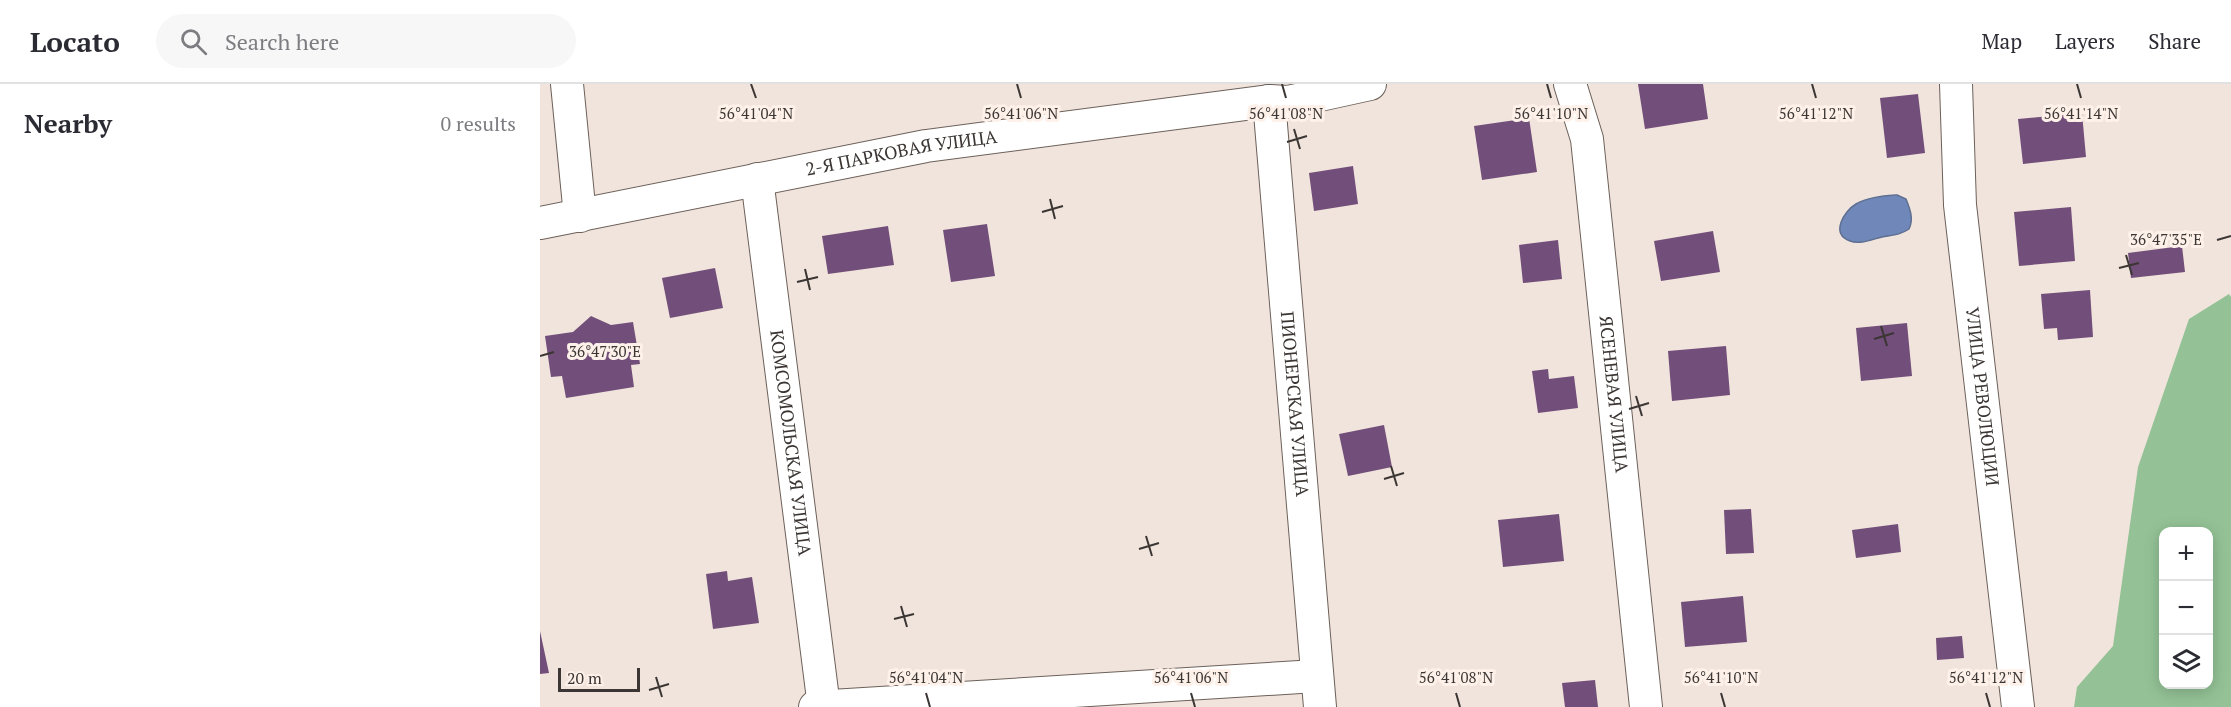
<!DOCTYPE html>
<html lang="en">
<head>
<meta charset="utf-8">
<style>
  :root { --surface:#fff; --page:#f7f7f7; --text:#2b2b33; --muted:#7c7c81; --line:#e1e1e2 }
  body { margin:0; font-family:"PT Serif",serif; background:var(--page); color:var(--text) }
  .controls { position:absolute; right:18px; bottom:18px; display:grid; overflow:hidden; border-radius:12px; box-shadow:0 3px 15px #0003 }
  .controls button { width:54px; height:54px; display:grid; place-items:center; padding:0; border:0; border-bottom:2px solid var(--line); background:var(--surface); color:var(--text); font:30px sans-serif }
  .scale { position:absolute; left:18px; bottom:15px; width:82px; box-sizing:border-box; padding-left:6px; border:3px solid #3b3633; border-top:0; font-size:16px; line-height:21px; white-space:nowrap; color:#3b3633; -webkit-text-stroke:4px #fef1ea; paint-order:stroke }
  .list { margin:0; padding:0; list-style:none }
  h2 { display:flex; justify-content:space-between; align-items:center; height:78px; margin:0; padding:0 24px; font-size:26px }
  h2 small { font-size:20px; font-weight:400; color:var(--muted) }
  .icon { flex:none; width:33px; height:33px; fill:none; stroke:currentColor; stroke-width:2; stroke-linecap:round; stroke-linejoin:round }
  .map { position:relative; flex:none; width:1691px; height:623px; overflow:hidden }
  header { display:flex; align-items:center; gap:36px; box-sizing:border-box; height:84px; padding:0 30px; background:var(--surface); border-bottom:2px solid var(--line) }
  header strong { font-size:28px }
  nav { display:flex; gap:33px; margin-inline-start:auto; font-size:21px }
  .search { width:420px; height:54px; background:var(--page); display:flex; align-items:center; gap:15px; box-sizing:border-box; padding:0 21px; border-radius:33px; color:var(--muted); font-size:22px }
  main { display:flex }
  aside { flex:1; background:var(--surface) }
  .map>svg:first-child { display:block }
</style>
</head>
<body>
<header>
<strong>Locato</strong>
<div class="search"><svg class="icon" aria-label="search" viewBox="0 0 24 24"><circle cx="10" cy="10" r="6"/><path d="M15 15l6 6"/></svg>Search here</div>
<nav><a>Map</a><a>Layers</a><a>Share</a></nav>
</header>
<main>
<aside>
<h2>Nearby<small>0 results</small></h2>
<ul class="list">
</ul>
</aside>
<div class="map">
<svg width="1691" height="623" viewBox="0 0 1691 623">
  <rect width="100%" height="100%" fill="#f1e4dc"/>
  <path fill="#94c296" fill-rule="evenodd" d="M1689,210l2,3v410h-157l3,-20 36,-41 25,-179 51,-148zM1624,448h44v152h-44z"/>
  <path fill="#6f88b9" stroke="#5f6f91" stroke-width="1.5" d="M1357,111l9,4c4,10 8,20 3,30 -9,6 -16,6 -27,8 -9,2 -22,8 -32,4 -20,-7 -6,-30 6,-37 12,-7 28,-8 41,-9z"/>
  <path fill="#724e7a" d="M1098,0h65l5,35 -63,10z
    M1378,10l7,59 -38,5 -7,-60z
    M1542,29l4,44 -63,7 -5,-45z
    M989,34l8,54 -55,8 -8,-54z
    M813,82l5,38 -44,7 -5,-38z
    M1531,123l4,54 -56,5 -5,-54z
    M447,140l8,52 -44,6 -8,-52z
    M348,142l6,39 -66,9 -6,-38z
    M1173,147l7,41 -59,9 -7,-40z
    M1018,156l4,39 -39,4 -4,-38z
    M1642,162l3,26 -54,6 -3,-25z
    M175,184l8,40 -53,10 -8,-40z
    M1550,206l3,47 -35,3 -1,-12 -13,1 -3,-35z
    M51,232l20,9 22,-3 7,42 -9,1 3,22 -68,11 -4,-22 -11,1 -6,-41 28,-4z
    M1367,239l5,53 -51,5 -5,-53z
    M1186,262l4,49 -58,6 -4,-50z
    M1008,285l1,10 25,-3 4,32 -40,5 -6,-42z
    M844,341l8,42 -44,9 -9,-42z
    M1211,425l3,44 -28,1 -2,-44z
    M1019,430l5,47 -61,6 -5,-47z
    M1358,440l3,28 -45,6 -4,-28z
    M187,487l1,10 24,-4 7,46 -46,6 -7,-55z
    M1203,512l4,46 -62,5 -4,-45z
    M0,547l9,42 -9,1z
    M1422,552l2,22 -27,2 -1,-22z
    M1055,596l3,27h-33l-3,-24z"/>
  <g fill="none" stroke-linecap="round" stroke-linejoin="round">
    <g stroke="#6c615a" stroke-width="34">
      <g id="minor">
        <path d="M27,0l13,132"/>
        <path id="s1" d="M1030,0l17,55 59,568"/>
        <path id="s2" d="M1416,0l4,121 58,502"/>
        <path id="s3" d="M729,17l51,606"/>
        <path id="s4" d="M217,95l67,528"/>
        <path id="s5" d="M0,139l386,-77 343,-45 19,1 82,-18"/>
        <path d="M275,623l501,-31"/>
      </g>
    </g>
    <use href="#minor" stroke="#fff" stroke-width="32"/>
  </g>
  <path fill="none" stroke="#3b3633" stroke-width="2" d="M211,0l5,14M477,0l4,14M742,0l4,14M1007,0l4,14M1272,0l4,14M1537,0l4,14M754,45l6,20M747,58l20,-6M510,115l5,20M502,128l21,-6M1677,156l14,-4M1586,171l6,20M1579,184l20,-5M265,185l5,21M257,198l21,-5M1341,242l6,20M1334,255l20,-6M0,272l14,-4M1096,312l6,20M1089,325l20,-6M851,382l6,20M844,395l20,-6M606,452l6,20M599,465l20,-6M361,522l6,21M354,535l20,-5M116,593l6,20M109,606l20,-6M386,609l4,14M651,609l4,14M916,609l4,14M1181,609l4,14M1446,609l4,14"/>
  <g text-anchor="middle" stroke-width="6" stroke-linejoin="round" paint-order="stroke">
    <g font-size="18" fill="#3b3633" stroke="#fef1ea">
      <text dy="6" stroke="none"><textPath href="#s5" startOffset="368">2-Я ПАРКОВАЯ УЛИЦА</textPath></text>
      <text dy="6" stroke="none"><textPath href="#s1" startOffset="314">ЯСЕНЕВАЯ УЛИЦА</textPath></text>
      <text dy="6" stroke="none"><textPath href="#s2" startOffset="314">УЛИЦА РЕВОЛЮЦИИ</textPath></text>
      <text dy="6" stroke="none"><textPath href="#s3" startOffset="304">ПИОНЕРСКАЯ УЛИЦА</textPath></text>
      <text dy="6" stroke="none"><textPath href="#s4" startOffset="266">КОМСОМОЛЬСКАЯ УЛИЦА</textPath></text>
    </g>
  </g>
  <g font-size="15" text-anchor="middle" fill="#3b3633" stroke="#fef1ea" stroke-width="6" stroke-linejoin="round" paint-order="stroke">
    <text x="216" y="35">56°41'04"N</text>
    <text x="481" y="35">56°41'06"N</text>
    <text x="746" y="35">56°41'08"N</text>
    <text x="1011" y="35">56°41'10"N</text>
    <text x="1276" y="35">56°41'12"N</text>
    <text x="1541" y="35">56°41'14"N</text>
    <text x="1626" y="161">36°47'35"E</text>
    <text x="65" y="273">36°47'30"E</text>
    <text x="386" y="599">56°41'04"N</text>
    <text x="651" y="599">56°41'06"N</text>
    <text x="916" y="599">56°41'08"N</text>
    <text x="1181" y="599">56°41'10"N</text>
    <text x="1446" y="599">56°41'12"N</text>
  </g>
</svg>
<div class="controls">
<button>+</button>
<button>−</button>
<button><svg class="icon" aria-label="layers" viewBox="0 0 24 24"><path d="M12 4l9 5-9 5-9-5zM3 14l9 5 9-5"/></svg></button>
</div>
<div class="scale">20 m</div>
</div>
</main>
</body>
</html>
